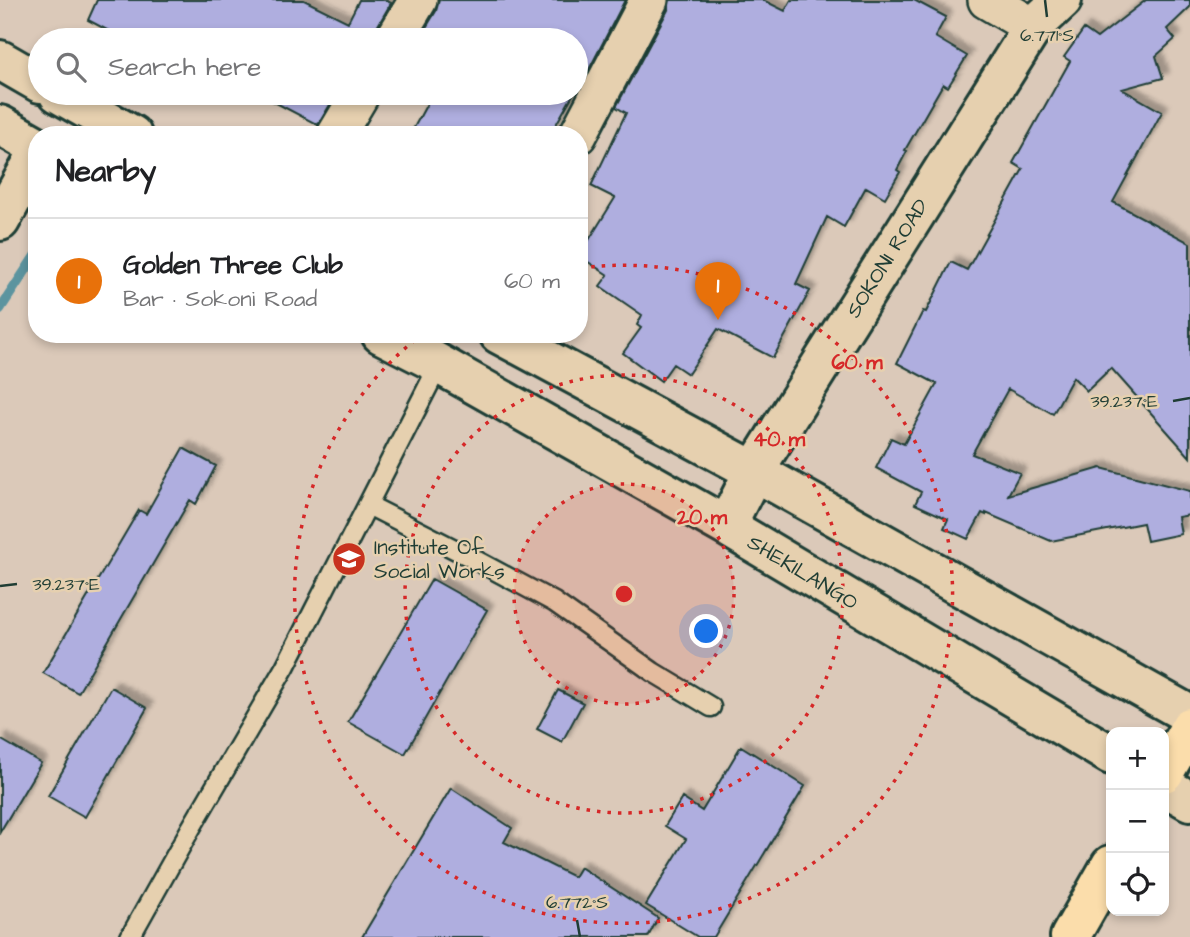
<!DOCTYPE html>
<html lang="en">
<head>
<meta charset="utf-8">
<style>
  :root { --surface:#fff; --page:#f6f6f6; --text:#202124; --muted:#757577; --line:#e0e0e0; --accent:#d93025 }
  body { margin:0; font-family:"Architects Daughter",sans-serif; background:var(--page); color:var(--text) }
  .controls { position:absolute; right:21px; bottom:21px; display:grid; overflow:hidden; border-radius:14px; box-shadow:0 4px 10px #0003 }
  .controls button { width:63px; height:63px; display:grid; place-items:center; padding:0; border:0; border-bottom:2px solid var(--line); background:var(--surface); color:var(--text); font:35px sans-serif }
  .you { position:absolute; left:707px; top:632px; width:24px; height:24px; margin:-18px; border:5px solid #fff; border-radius:50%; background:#1a73e8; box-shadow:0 0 0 10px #1a73e833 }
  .badge { display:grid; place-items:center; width:46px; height:46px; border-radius:50%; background:var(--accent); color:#fff; font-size:23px; font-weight:700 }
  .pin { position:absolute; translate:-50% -58px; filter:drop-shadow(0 2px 4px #0008) }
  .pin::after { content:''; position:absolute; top:37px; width:24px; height:21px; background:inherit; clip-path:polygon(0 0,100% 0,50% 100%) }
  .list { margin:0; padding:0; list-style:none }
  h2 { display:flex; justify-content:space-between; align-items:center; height:91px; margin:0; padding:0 28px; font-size:30px }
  h2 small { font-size:23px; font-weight:400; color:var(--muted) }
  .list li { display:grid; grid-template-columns:46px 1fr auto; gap:21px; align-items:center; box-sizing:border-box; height:126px; padding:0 28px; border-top:2px solid var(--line) }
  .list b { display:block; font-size:26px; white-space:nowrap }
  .list p { margin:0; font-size:23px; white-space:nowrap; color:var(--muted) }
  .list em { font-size:23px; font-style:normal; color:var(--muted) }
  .icon { flex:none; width:38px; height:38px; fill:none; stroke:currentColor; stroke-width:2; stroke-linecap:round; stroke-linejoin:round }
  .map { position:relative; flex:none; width:1190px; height:937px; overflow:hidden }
  .search { position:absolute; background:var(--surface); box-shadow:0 4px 10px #0003; left:28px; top:28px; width:560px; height:77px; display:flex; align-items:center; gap:18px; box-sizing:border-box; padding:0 24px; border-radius:38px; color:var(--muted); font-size:26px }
  .panel { position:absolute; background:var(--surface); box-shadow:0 4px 10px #0003; left:28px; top:126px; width:560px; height:217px; border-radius:28px }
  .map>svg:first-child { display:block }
</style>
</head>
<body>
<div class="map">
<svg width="1190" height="937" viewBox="0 0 1190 937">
  <defs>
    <filter id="shadow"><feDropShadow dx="6" dy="-6" stdDeviation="2" flood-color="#0004"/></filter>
  </defs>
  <rect width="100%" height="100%" fill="#dbc9b9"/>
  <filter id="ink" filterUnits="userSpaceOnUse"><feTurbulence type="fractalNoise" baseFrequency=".0143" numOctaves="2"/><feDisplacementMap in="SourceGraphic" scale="14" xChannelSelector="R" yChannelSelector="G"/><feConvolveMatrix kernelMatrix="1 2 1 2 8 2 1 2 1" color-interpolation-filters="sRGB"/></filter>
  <g filter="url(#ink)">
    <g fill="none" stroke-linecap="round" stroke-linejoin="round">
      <path stroke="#5c949f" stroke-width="10" d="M0,309l37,-56"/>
    </g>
    <path fill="#afaedf" stroke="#1f3d34" stroke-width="2" filter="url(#shadow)" d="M97,0h207l44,22 11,-22h26l6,3 -15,26 -3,11h-268l4,-9 -21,-11z
      M439,0h186l-45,87 -2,-1 -2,3v-49h-134l-18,-9 12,-20z
      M670,0h93l22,11 6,-11h123l32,17 -11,20 32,19 -19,31 -5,-3 -38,66 2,1 -10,19 3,2 -15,26 -19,-11 -22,40 -17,-10 -31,67 14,7 -37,67 -55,-29 -30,45 -15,-10 -12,17 -38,-28 18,-25 -4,-3 5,-10 -42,-29 8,-11 -29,-19 36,-58 -24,-12 35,-73 -10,-6 52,-97z
      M1146,0h44v7l-23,22 8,10 -19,17 7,22 -41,11 40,23 -49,90 77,41v214l-79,-89 -24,23 -14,-14 -20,37 -45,-25 -36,65 48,19 -12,22 93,-27 89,23v24l-12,2 3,17 -34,7 -4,-18 -92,18 -65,-28v2l-4,-2 -14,26 -24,-11 4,-9 -33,-15 6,-12 -45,-24 15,-30 13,6 33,-60 -40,-21 26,-52 3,1 25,-50 16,8 56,-101 -10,-6 57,-102 -6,-4 20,-28 13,9z
      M257,93h80l-19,32z
      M426,93h148l-24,42h-140l20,-37 -5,-3z
      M183,448l33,18 -20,38 -6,-4 -112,193 -35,-20 96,-163 7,4z
      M432,579l55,31 -82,144 -57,-32z
      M111,687l36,21 -62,109 -37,-21z
      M558,690l25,13 -21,39 -25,-13z
      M0,739l41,24 -41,69z
      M741,746l64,40 -91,151h-16l-52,-32 40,-66 -21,-13 17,-28 20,13z
      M451,788l61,40 -8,14 70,35 6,-10 78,51 -10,19h-286z"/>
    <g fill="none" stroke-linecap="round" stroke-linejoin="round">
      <g stroke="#1f3d34" stroke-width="23">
        <path id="lane" d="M368,505l102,52 84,45 99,70 58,35
          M130,937l61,-109 94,-161 154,-302"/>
      </g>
      <g stroke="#1f3d34" stroke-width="42">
        <path id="street" d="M987,0l46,27
          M394,40l24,-40
          M336,135l25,-42
          M578,135l71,-135"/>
      </g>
      <g stroke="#1f3d34" stroke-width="44">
        <path id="secondary" d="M0,60l40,23
          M58,93l74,42
          M0,125l37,21
          M0,221l37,-66
          M381,334l49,25 296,167 385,229
          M499,334l255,137 436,244
          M726,526l28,-55 279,-444 29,-27
          M1164,786l26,15"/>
      </g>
      <g stroke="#1f3d34" stroke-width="44">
        <path id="highway" d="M1164,773l26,-46
          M1070,937l41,-72"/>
      </g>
      <use href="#lane" stroke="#e6d0af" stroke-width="18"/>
      <use href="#street" stroke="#e6d0af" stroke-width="37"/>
      <use href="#secondary" stroke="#e6d0af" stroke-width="38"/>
      <use href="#highway" stroke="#fbddab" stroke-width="38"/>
    </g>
  </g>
  <path fill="none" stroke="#1f3d34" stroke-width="2.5" d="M1045,0l2,17M1173,401l17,-3M0,586l17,-2M577,920l3,17"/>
  <circle cx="624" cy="594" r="110" fill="#d62828" fill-opacity=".12"/>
  <g fill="none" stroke="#d62828" stroke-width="3.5" stroke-dasharray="3.5 7">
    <circle cx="624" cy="594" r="110"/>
    <circle cx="624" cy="594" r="219"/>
    <path d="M581 268A329 329 0 1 1 421 335"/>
  </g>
  <defs>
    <g id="university-disc" transform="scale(1.75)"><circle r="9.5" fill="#c8321e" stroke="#e6d0af"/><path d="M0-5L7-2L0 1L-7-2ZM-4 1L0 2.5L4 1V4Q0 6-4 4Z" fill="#fff"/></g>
  </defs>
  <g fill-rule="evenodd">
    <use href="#university-disc" x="349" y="559"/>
  </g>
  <g text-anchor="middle" stroke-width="5" stroke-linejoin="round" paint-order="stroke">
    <g font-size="21" fill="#1f3d34" stroke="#e6d0af">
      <text transform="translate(887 258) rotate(-58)" y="7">SOKONI ROAD</text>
      <text transform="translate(803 572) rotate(31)" y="7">SHEKILANGO</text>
    </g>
    <g font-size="21" fill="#1f3d34" stroke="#e6d0af" text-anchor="start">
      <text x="374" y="554">Institute Of<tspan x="374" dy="24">Social Works</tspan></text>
    </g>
  </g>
  <g font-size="18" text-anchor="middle" fill="#1f3d34" stroke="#e6d0af" stroke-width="5" stroke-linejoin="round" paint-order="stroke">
    <text x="1047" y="41">6.771°S</text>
    <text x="1124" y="407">39.237°E</text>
    <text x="66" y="590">39.237°E</text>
    <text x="577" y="908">6.772°S</text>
  </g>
  <circle cx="624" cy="594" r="10" fill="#d62828" stroke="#e6d0af" stroke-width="3.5"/>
  <g font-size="21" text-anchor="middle" font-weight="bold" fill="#d62828" stroke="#e6d0af" stroke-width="5" stroke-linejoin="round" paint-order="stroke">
    <text x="857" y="369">60 m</text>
    <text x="779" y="446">40 m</text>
    <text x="702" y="524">20 m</text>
  </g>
</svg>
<div class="controls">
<button>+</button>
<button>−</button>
<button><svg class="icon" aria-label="locate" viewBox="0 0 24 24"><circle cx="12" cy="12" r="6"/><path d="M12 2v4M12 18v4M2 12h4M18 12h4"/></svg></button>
</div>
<div class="you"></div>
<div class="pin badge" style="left:718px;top:320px;background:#e8710a">1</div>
<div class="search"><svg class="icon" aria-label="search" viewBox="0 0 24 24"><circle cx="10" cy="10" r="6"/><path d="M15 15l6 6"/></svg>Search here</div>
<section class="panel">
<h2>Nearby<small></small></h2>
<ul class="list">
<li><span class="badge" style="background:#e8710a">1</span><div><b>Golden Three Club</b><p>Bar · Sokoni Road</p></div><em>60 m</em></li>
</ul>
</section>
</div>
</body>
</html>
